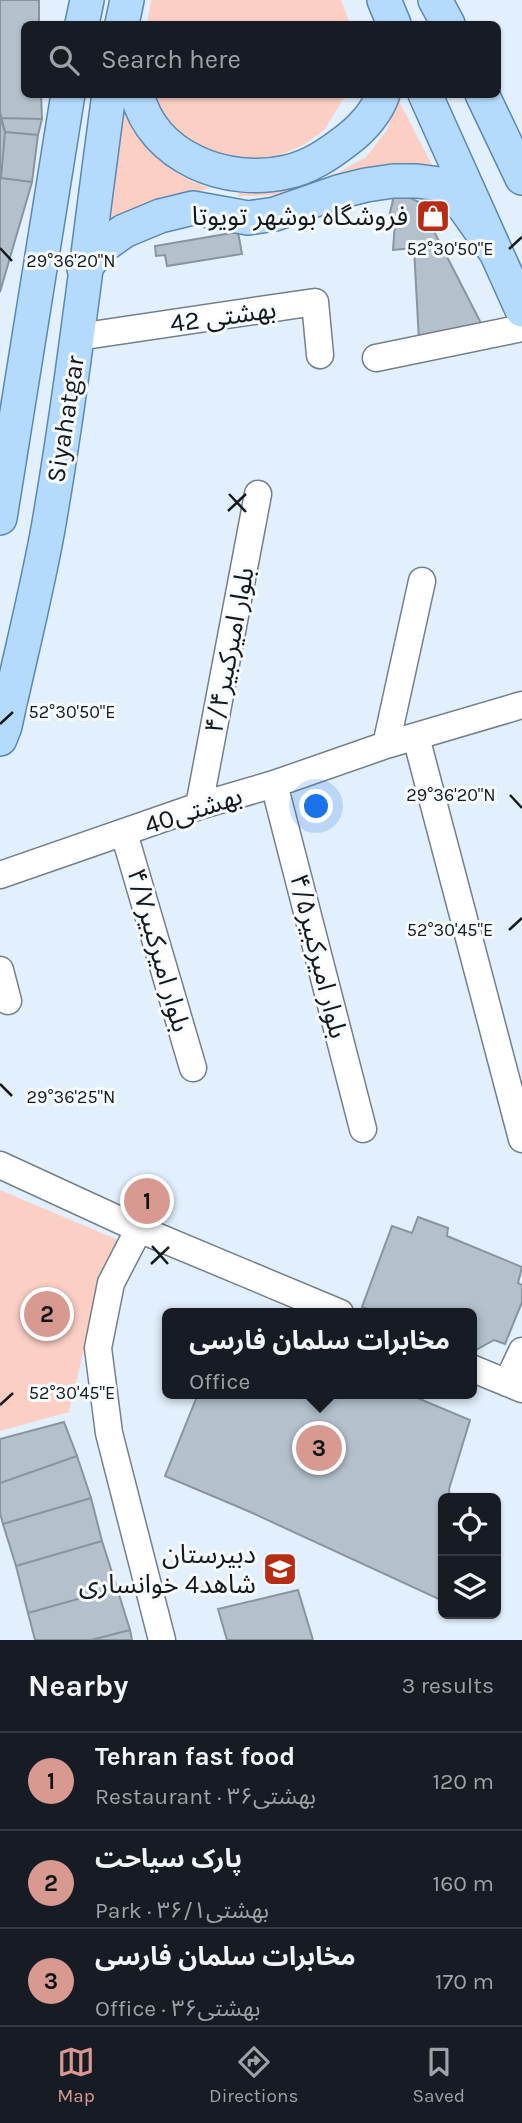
<!DOCTYPE html>
<html lang="en">
<head>
<meta charset="utf-8">
<style>
  :root { --surface:#171b24; --page:#20242c; --text:#f1f3f6; --muted:#9ea1a6; --line:#363941; --accent:#d79990 }
  body { margin:0; font-family:Karla,"Noto Sans Arabic",sans-serif; background:var(--page); color:var(--text) }
  .controls { position:absolute; right:21px; bottom:21px; display:grid; overflow:hidden; border-radius:10px; box-shadow:0 2px 5px #0004 }
  .controls button { width:63px; height:63px; display:grid; place-items:center; padding:0; border:0; border-bottom:2px solid var(--line); background:var(--surface); color:var(--text); font:35px sans-serif }
  .you { position:absolute; left:317px; top:807px; width:24px; height:24px; margin:-18px; border:5px solid #fff; border-radius:50%; background:#1a73e8; box-shadow:0 0 0 10px #1a73e833 }
  .badge { display:grid; place-items:center; width:46px; height:46px; border-radius:50%; background:var(--accent); color:#111; font-size:23px; font-weight:700 }
  .pin { position:absolute; translate:-50% -50%; border:4px solid #fff; box-shadow:0 2px 7px #0006 }
  .popup { position:absolute; left:162px; top:1308px; width:315px; height:91px; box-sizing:border-box; display:grid; place-content:center; border-radius:10px; background:var(--surface); filter:drop-shadow(0 2px 5px #0005); font-size:23px; white-space:nowrap; color:var(--muted) }
  .popup b { font-size:26px; color:var(--text) }
  .popup::after { content:''; position:absolute; left:50%; top:100%; margin-left:-14px; border:14px solid transparent; border-top-color:var(--surface) }
  .list { margin:0; padding:0; list-style:none }
  h2 { display:flex; justify-content:space-between; align-items:center; height:91px; margin:0; padding:0 28px; font-size:30px }
  h2 small { font-size:23px; font-weight:400; color:var(--muted) }
  .list li { display:grid; grid-template-columns:46px 1fr auto; gap:21px; align-items:center; box-sizing:border-box; height:98px; padding:0 28px; border-top:2px solid var(--line) }
  .list b { display:block; font-size:26px; white-space:nowrap }
  .list p { margin:0; font-size:23px; white-space:nowrap; color:var(--muted) }
  .list em { font-size:23px; font-style:normal; color:var(--muted) }
  .icon { flex:none; width:38px; height:38px; fill:none; stroke:currentColor; stroke-width:2; stroke-linecap:round; stroke-linejoin:round }
  .map { position:relative; flex:none; width:522px; height:1640px; overflow:hidden }
  .search { position:absolute; background:var(--surface); box-shadow:0 2px 5px #0004; left:21px; right:21px; top:21px; height:77px; display:flex; align-items:center; gap:18px; box-sizing:border-box; padding:0 24px; border-radius:10px; color:var(--muted); font-size:26px }
  .sheet { height:385px; background:var(--surface) }
  nav { display:flex; justify-content:space-around; align-items:center; box-sizing:border-box; height:98px; border-top:2px solid var(--line); background:var(--surface); font-size:19px; color:var(--muted) }
  nav a { display:grid; justify-items:center; gap:4px }
  nav .on { color:var(--accent) }
  .map>svg:first-child { display:block }
</style>
</head>
<body>
<div class="map">
<svg width="522" height="1640" viewBox="0 0 522 1640">
  <rect width="100%" height="100%" fill="#e2effc"/>
  <path fill="#fccfc5" d="M151,0h190l9,24h-203z
    M154,95h192l-22,35 -19,14 -22,10 -23,7 -53,-5 -25,-18 -16,-19z
    M398,99l35,68c-64,13 -128,30 -195,29l2,-9h61l36,-14 29,-16 21,-27z
    M120,100c19,46 41,71 90,88l-49,15 -56,24z
    M0,1190l118,50 -34,109 -15,63 -69,19z"/>
  <path fill="#b4c1cd" stroke="#8895a0" stroke-width="2" d="M0,0h39v24h-15v70h17l1,25 -42,-1z
    M0,112l5,20 -4,46 31,4 -32,110z
    M0,118l42,1 -4,16 -33,-3z
    M5,132l33,3 -6,47 -31,-4z
    M395,191l24,11 65,127 -65,12 -5,-93 -21,2 2,-27 -6,-6z
    M238,232l4,22 -75,12 -2,-11 -9,1 -1,-10z
    M418,1217l30,11 -1,8 75,31 -4,16 4,2v17l-17,42 -11,-4 -18,10 -5,-1v-36h-92l-17,-6 30,-81 20,7z
    M198,1394h210l62,26 -21,69 1,9h-7v103l-195,-90 -83,-35z
    M64,1422l13,34 -77,27v-44z
    M77,1456l14,42 -88,26 -3,-11v-30z
    M91,1498l11,43 -86,25 -13,-42z
    M102,1541l15,47 -89,25 -12,-47z
    M117,1588l13,42 -39,10h-56l-7,-27z
    M298,1590l15,50h-86l-9,-31z
    M130,1630l2,10h-41z"/>
  <g fill="none" stroke-linecap="round" stroke-linejoin="round">
    <g stroke="#737f8a" stroke-width="29">
      <path id="minor" d="M78,337l237,-35 5,53
        M376,358l146,-30
        M416,737l106,402
        M386,745l36,-164
        M274,784l89,345
        M199,806l59,-312
        M124,833l69,235
        M0,875l199,-69 75,-22 112,-39 136,-40
        M0,970l8,31
        M0,1165l139,64 201,84
        M139,1229l-28,54 -13,65 11,85 53,207
        M471,1368l51,21
        M507,1383l15,-32"/>
    </g>
    <g stroke="#5c88af" stroke-width="36">
      <path id="major" d="M384,0l10,24
        M435,0l13,24
        M82,24l5,-24
        M122,24l5,-24
        M137,94c16,64 90,92 150,78 23,-5 42,-18 60,-32 15,-11 30,-28 36,-46
        M425,94l97,216
        M482,94l40,84
        M84,269l19,-23 21,-15 36,-15 33,-8 55,10 27,-4 63,-22 28,-7 27,-4h24l23,3 24,23 31,44
        M0,518l68,-424
        M0,739l5,-13c14,-65 31,-131 43,-197 25,-144 41,-289 61,-435"/>
    </g>
    <use href="#minor" stroke="#fff" stroke-width="26"/>
    <use href="#major" stroke="#b4dbfe" stroke-width="33"/>
  </g>
  <path fill="none" stroke="#14191d" stroke-width="2.5" d="M0,248l12,13M509,249l13,-12M229,494l17,18M228,511l18,-17M0,724l13,-12M510,795l12,13M509,930l13,-12M0,1084l12,12M152,1246l16,18M151,1264l18,-17M0,1405l13,-12"/>
  <defs>
    <g id="shop-square" transform="scale(1.75)"><rect x="-9" y="-9" width="18" height="18" rx="4" fill="#b82c13" stroke="#f8fbfe"/><path d="M-5-2.5h2.3a2.7 3.5 0 0 1 5.4 0H5L5.5 6h-11ZM-1.5-2.5h3a1.5 2.3 0 0 0-3 0Z" fill="#fff"/></g>
    <g id="school-square" transform="scale(1.75)"><rect x="-9" y="-9" width="18" height="18" rx="4" fill="#b82c13" stroke="#f8fbfe"/><path d="M0-5L7-2L0 1L-7-2ZM-4 1L0 2.5L4 1V4Q0 6-4 4Z" fill="#fff"/></g>
  </defs>
  <g fill-rule="evenodd">
    <use href="#shop-square" x="433" y="216"/>
    <use href="#school-square" x="280" y="1569"/>
  </g>
  <g text-anchor="middle" stroke-width="6" stroke-linejoin="round" paint-order="stroke">
    <g font-size="26" fill="#14191d" stroke="#f8fbfe" text-anchor="end">
      <text x="408" y="225">فروشگاه بوشهر تویوتا</text>
      <text x="256" y="1563">دبیرستان<tspan x="256" dy="30">شاهد4 خوانساری</tspan></text>
    </g>
    <g font-size="26" fill="#14191d" stroke="#f8fbfe">
      <text transform="translate(223 316) rotate(-8)" y="9">42 بهشتی</text>
      <text transform="translate(65 419) rotate(-81)" y="9">Siyahatgar</text>
      <text transform="translate(229 650) rotate(-79)" y="9">بلوار امیرکبیر۴/۴</text>
      <text transform="translate(193 810) rotate(-18)" y="9">40بهشتی</text>
      <text transform="translate(159 950) rotate(74)" y="9">بلوار امیرکبیر۴/۷</text>
      <text transform="translate(319 956) rotate(76)" y="9">بلوار امیرکبیر۴/۵</text>
    </g>
  </g>
  <g font-size="18" text-anchor="middle" fill="#14191d" stroke="#f8fbfe" stroke-width="6" stroke-linejoin="round" paint-order="stroke">
    <text x="450" y="255">52°30'50"E</text>
    <text x="71" y="267">29°36'20"N</text>
    <text x="72" y="718">52°30'50"E</text>
    <text x="451" y="801">29°36'20"N</text>
    <text x="450" y="936">52°30'45"E</text>
    <text x="71" y="1103">29°36'25"N</text>
    <text x="72" y="1399">52°30'45"E</text>
  </g>
</svg>
<div class="controls">
<button><svg class="icon" aria-label="locate" viewBox="0 0 24 24"><circle cx="12" cy="12" r="6"/><path d="M12 2v4M12 18v4M2 12h4M18 12h4"/></svg></button>
<button><svg class="icon" aria-label="layers" viewBox="0 0 24 24"><path d="M12 4l9 5-9 5-9-5zM3 14l9 5 9-5"/></svg></button>
</div>
<div class="you"></div>
<div class="pin badge" style="left:147px;top:1201px">1</div>
<div class="pin badge" style="left:47px;top:1314px">2</div>
<div class="pin badge" style="left:319px;top:1448px">3</div>
<div class="popup"><b>مخابرات سلمان فارسی</b>Office</div>
<div class="search"><svg class="icon" aria-label="search" viewBox="0 0 24 24"><circle cx="10" cy="10" r="6"/><path d="M15 15l6 6"/></svg>Search here</div>
</div>
<section class="sheet">
<h2>Nearby<small>3 results</small></h2>
<ul class="list">
<li><span class="badge">1</span><div><b>Tehran fast food</b><p>Restaurant · بهشتی۳۶</p></div><em>120 m</em></li>
<li><span class="badge">2</span><div><b>پارک سیاحت</b><p>Park · بهشتی۳۶/۱</p></div><em>160 m</em></li>
<li><span class="badge">3</span><div><b>مخابرات سلمان فارسی</b><p>Office · بهشتی۳۶</p></div><em>170 m</em></li>
</ul>
</section>
<nav>
<a class="on"><svg class="icon" aria-label="map" viewBox="0 0 24 24"><path d="M3 6l6-2 6 2 6-2v14l-6 2-6-2-6 2zM9 4v14M15 6v14"/></svg>Map</a>
<a><svg class="icon" aria-label="directions" viewBox="0 0 24 24"><path d="M12 3l9 9-9 9-9-9zM9 14v-3h6M13 9l2 2-2 2"/></svg>Directions</a>
<a><svg class="icon" aria-label="saved" viewBox="0 0 24 24"><path d="M7 4h10v16l-5-4-5 4z"/></svg>Saved</a>
</nav>
</body>
</html>
